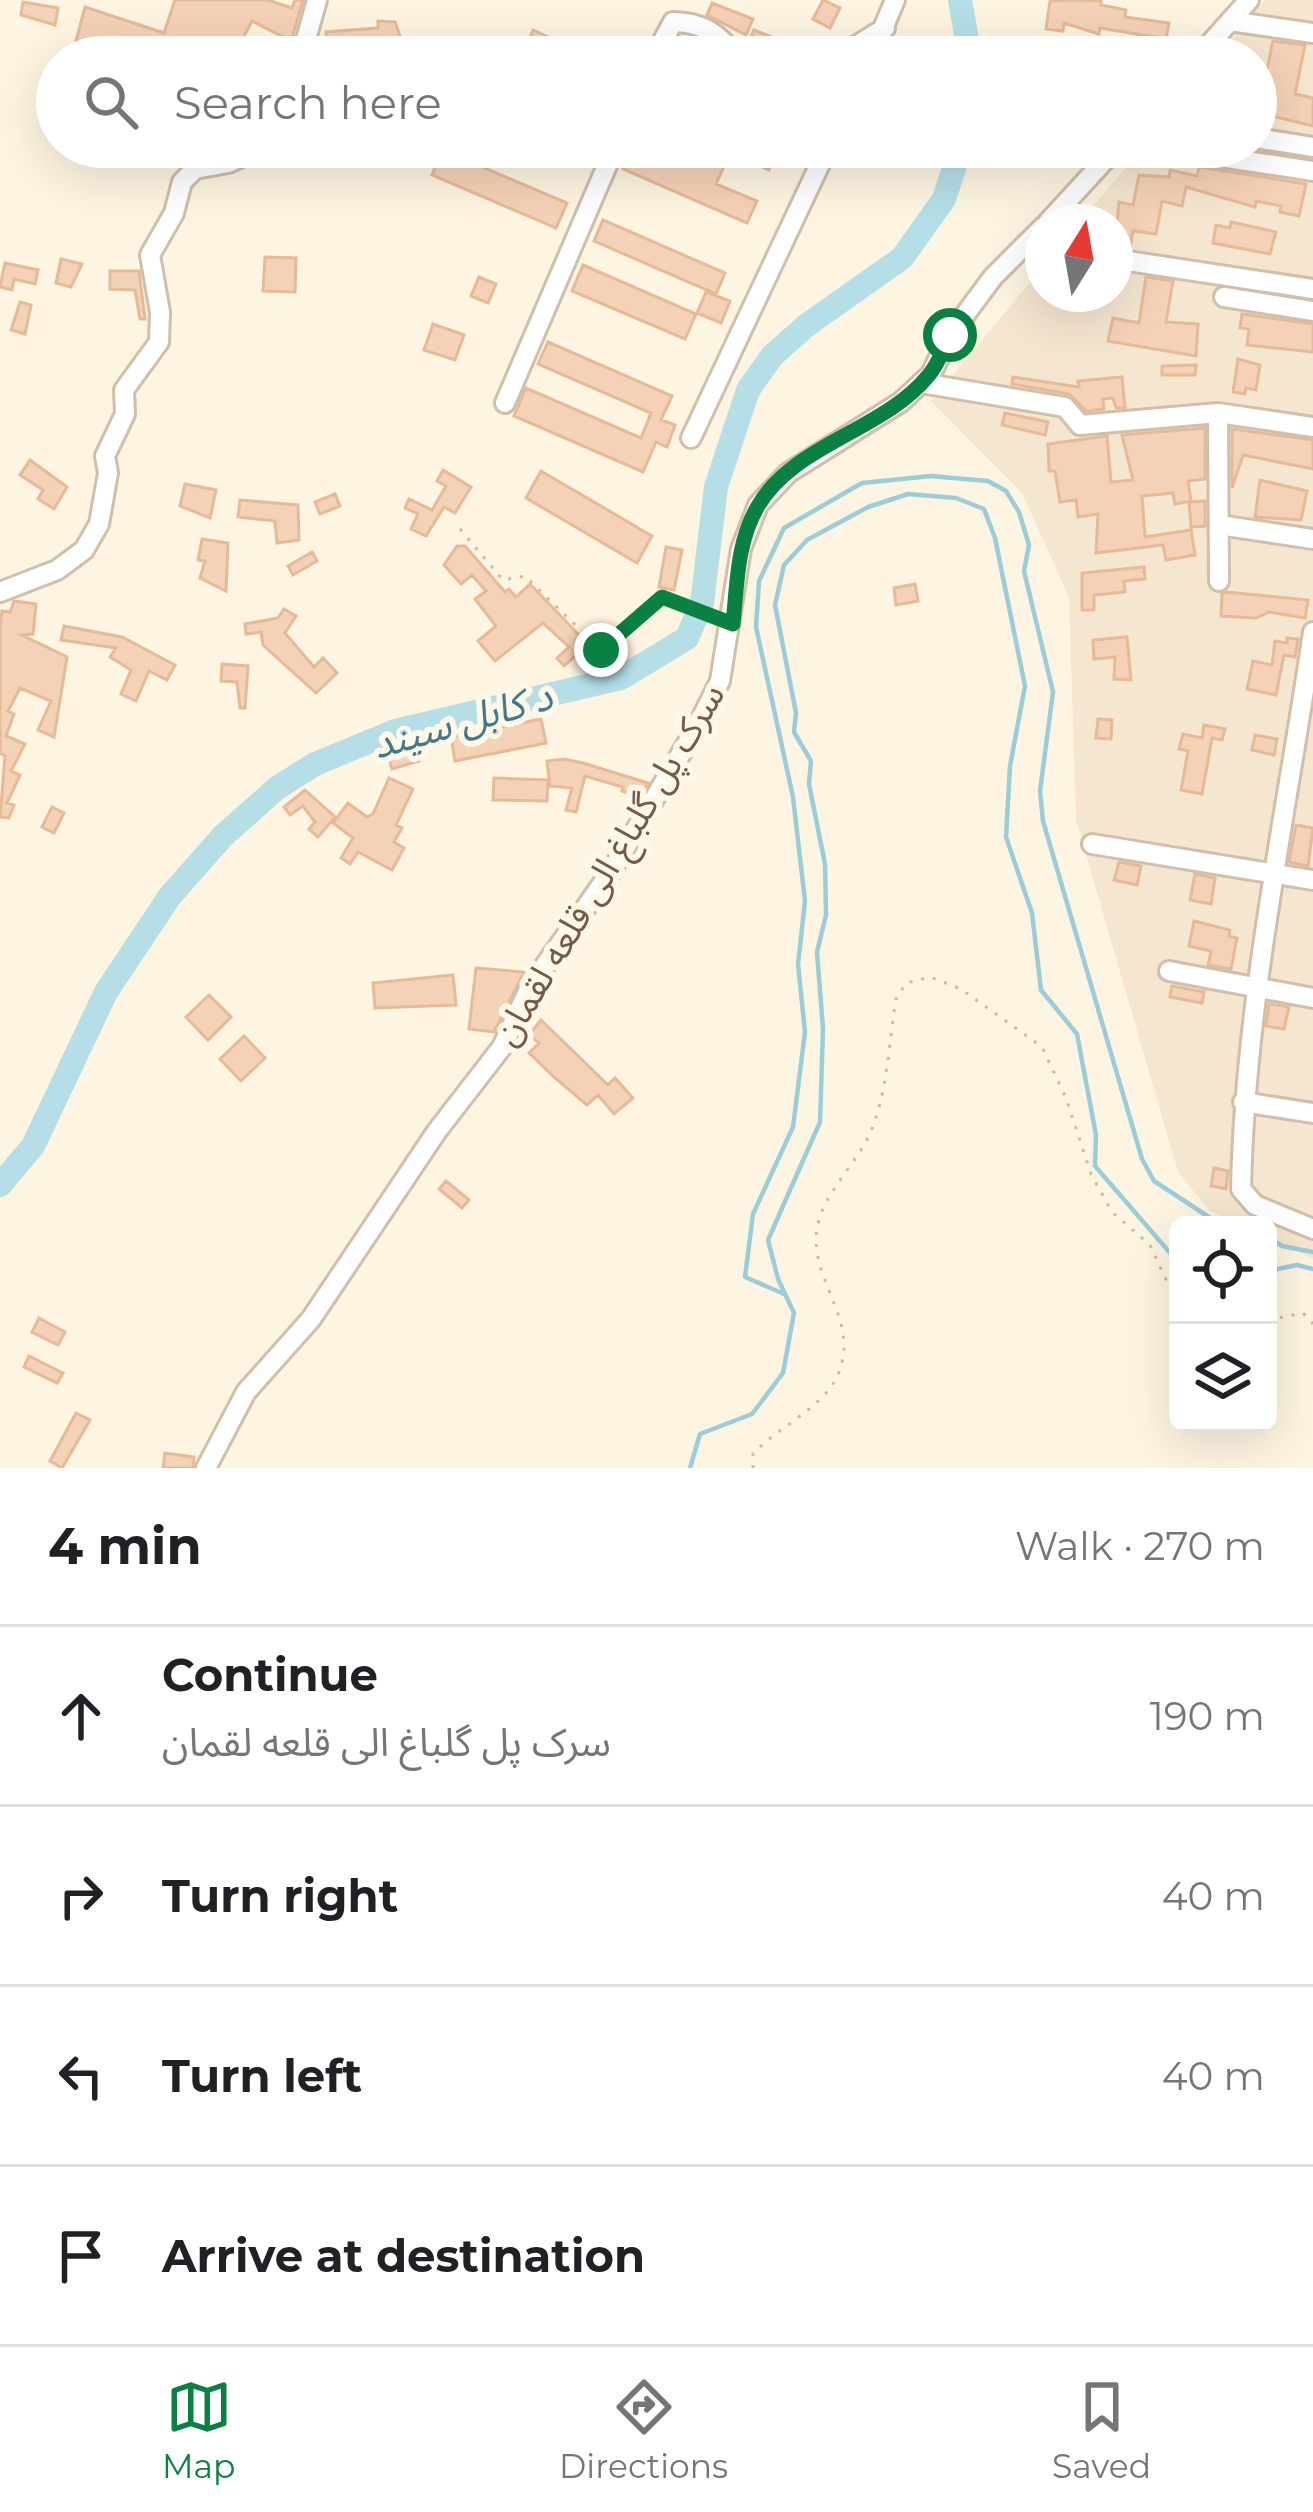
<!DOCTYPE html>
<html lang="en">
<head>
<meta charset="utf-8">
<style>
  :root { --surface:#fff; --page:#f2f2f2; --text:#202124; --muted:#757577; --line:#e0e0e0; --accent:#0b8043 }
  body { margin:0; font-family:Montserrat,"Noto Sans Arabic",sans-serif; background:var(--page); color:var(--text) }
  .controls { position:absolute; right:36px; bottom:36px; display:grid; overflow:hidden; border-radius:18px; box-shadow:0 12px 48px #0002 }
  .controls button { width:108px; height:108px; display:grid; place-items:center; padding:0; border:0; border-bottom:3px solid var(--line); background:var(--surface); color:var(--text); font:60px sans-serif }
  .compass { position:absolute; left:1025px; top:204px; width:108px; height:108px; border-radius:50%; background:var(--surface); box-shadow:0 12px 48px #0002; rotate:11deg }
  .stop { position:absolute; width:36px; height:36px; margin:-27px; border:9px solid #0b8043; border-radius:50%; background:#fff }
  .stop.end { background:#0b8043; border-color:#fff; box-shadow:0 3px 12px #0008 }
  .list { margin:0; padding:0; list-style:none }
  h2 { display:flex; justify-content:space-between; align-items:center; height:156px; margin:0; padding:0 48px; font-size:51px }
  h2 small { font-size:39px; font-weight:400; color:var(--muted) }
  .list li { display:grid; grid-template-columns:78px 1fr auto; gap:36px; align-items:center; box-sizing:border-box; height:180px; padding:0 48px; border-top:3px solid var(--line) }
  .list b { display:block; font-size:45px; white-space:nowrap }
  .list p { margin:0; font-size:39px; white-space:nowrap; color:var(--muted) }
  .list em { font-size:39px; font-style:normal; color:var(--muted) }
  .icon { flex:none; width:66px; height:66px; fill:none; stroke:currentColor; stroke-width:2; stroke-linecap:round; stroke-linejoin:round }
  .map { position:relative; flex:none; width:1313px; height:1468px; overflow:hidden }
  .search { position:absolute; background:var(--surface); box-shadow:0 12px 48px #0002; left:36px; right:36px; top:36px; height:132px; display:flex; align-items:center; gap:30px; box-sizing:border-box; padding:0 42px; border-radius:66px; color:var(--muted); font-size:45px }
  .sheet { height:876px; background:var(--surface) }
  nav { display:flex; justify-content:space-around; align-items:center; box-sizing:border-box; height:168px; border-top:3px solid var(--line); background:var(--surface); font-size:33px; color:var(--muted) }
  nav a { display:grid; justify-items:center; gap:6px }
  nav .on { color:var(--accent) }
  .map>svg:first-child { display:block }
</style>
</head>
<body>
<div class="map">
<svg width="1313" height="1468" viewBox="0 0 1313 1468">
  <rect width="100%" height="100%" fill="#fdf4e1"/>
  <path fill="#f5e6cf" d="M1265,0h48v1259l-45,-21v-13h-27l-31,-14 -32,-39 -102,-352 -7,-223 -47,-104 -91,-92 112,-134v27h72v-72h-35l63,-75h113v-90h-38z"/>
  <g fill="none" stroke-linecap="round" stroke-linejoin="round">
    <path stroke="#9bcdd9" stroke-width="4.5" d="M1268,1237l14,9 31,6
      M1268,1271l29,-6 16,4
      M784,1294l-39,-17 8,-63 40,-87 12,-95 -7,-68 7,-63 -12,-104 -37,-170 3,-46 25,-53 78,-45 69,-7 57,5 18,10 13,21 10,33 -5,26 29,121 -13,99 3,30 99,338 12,22 67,44
      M690,1468l10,-34 52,-20 31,-41 11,-60 -16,-34 -10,-39 52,-118 3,-93 -6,-77 9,-37 -1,-51 -16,-80 2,-23 -17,-29 2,-19 -21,-108 9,-40 23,-25 61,-33 40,-13 48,4 28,11 11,29 30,148 -15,80 -4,71 26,76 9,77 36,44 19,101 -1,31 83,96"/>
    <path stroke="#b5dee7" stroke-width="24" d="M960,0l10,57
      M0,1185l33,-39 73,-154 64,-96 53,-60 54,-48 38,-24 80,-33 226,-53 66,-40 15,-35 14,-116 32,-97 24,-34 35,-31 95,-67 42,-59 17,-52"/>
  </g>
  <path fill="#f4d2b8" stroke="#e7ba97" stroke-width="3" d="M175,0h93l24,8 3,-8h8l-12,41 -39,-20 -11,21 20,7 -3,8 -38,-11 -4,11h-17l-58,-16 -2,7 -25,-7 -3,9 -35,-9 9,-34 79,26z
    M823,0l17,8 -10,20 -17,-9z
    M1070,0l31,1v4l25,5 -1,7 44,6 -3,16 -66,-11 -1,6 -35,-11 -1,8 -17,-2 4,-28z
    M23,2l35,6 -3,17 -34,-10z
    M712,3l41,16 -7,16 -39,-20z
    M378,21l17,1 6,17 -34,1 1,17h-40l-2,-25 52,-4z
    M533,30l60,27h-53l-15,-7z
    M754,30l37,15 -6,12h-35l-4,-10z
    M680,37l18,7 -6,13h-21z
    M1273,41l32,4 -10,49 18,4v28l-57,-14v-26l7,2z
    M682,147h97l-10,23 -39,-17 -14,31 41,17 -10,22 -124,-54 9,-21 42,18z
    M442,150l125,53 -11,25 -124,-53z
    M1199,167l107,17 -7,32 -19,-4 1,-6 -25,-5 -1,6 -69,-20 -4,19 -20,-5 -6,33 -23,-3 -3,17 -15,-2 4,-44 14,3 6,-30 30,2 1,-7 27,6z
    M603,220l122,53 -9,21 -122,-53z
    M1231,222l45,10 -6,22 -57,-11 3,-18 14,3z
    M265,257l31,1 -1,34 -32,-1z
    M61,259l21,5 -11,23 -15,-4z
    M5,263l33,7 -3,14 -21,-5 -2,11 -12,-3z
    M583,265l113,49 -11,25 -113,-48z
    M110,271h29l6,48h-5l-5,-29 -25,-1z
    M479,277l17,7 -8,19 -17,-7z
    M1146,277l27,4 -7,41 32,2 -2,32 -88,-15 5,-23 26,5z
    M706,292l24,9 -9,22 -24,-10z
    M20,302l11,3 -6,29 -14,-4z
    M1242,314l71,10v28l-66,-7 2,-16 -9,-1z
    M433,324l31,11 -9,25 -31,-10z
    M548,342l124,54 -11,24 14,5 -8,22 -11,-5 -13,30 -129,-56 12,-28 115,50 10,-25 -113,-49z
    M1238,359l22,6 -4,25 -10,-2 -1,6 -12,-2z
    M1196,365l-1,10h-33v-9z
    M1013,377l66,10 -1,-6 44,-4 3,31h-9l-3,-10 -10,1 1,10 -18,2 -17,-17 -57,-10z
    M1005,413l43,9 -3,13 -43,-10z
    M1205,428v51l-17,2 3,20 -16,3 -2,-11 -31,3 3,41 46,-7 4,25 -29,5 -3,-15 -67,8 2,-39 -20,3 -2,-17 -16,2 -5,-31h-6l-1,-27 59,-8 4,46 22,-2 -11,-45z
    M1232,429l81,11v29l-70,-14 -11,33z
    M30,460l37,27 -13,22 -16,-10 5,-9 -23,-15z
    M443,470l28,17 -16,26 -11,-6 -18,29 -15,-7 7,-15 -13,-6 4,-9 23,11 14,-24 -9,-5z
    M541,471l111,65 -15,27 -111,-65z
    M1260,480l47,11 -6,29 -46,-3z
    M185,484l31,6 -6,28 -30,-12z
    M335,494l5,12 -20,8 -5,-12z
    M240,500l58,5 1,35 -22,3 -2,-22 -37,-4z
    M1205,501v25l-14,1 -2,-25z
    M202,539l26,4 -2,48 -26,-13 5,-17 -7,-1z
    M457,546h8l40,46 4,-3 7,8 14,-13 77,80 -13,10 -15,-21 -15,13 -7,-8 12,-11 -26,-24 -48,38 -17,-20 18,-15 -21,-27 11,-8 -14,-16 -11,9 -17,-19z
    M666,547l16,3 -8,40 -15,-3z
    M312,552l5,9 -24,14 -5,-9z
    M1144,567l1,12 -21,2 1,11 -31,3v15h-12v-37z
    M915,584l3,17 -22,4 -2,-17z
    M1227,592l81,8 -3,18 -36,-6 -13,6 -35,-2 1,-22z
    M14,601l22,3 -3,30 -11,1 45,22 -13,80 -16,-7 13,-29 -31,-13 -12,23 6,3 -8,22 19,8 -14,27 9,4 -13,28 7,2 -5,13 -9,-1 5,-61 -5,-3v-126l2,-16 8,1z
    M284,609l12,7 -11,17 29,34 9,-9 14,15 -21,20 -53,-48 -2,-13 -15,2 -1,-10 33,-6z
    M64,626l58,11 53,28 -8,15 -18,-9 -13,30 -15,-7 10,-24 -21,-13 6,-9 -55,-8z
    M1127,637l4,43 -17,-1 1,-22 -21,2 -1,-19z
    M1287,638l11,1 -3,18 -11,-2 -8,40 -29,-6 6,-28 19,4 3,-24 12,2z
    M222,664l26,2 -3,42h-5l-3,-26 -16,-1z
    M541,719l5,24 -91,18 -4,-24z
    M1098,719l14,1 -1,19 -15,-1z
    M1204,725l21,4 -3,11 -10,-2 -10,56 -21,-4 7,-39 -9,-2 4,-15 19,4z
    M1255,735l22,4 -3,16 -22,-5z
    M415,748l4,13 -27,8 -4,-13z
    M564,759l19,4 65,20 -11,19 2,-6 -17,-5 1,-4 -38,-11 -9,36 -10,-2 6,-22 -22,-2 -3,-25z
    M389,778l24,11 -17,36 6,3 -8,14 10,6 -12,22 -34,-18 -8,12 -9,-6 12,-20 -20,-15 15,-20 19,14 6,-3z
    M494,778l54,2 -1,21 -54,-1z
    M305,790l30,27 -17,20 -9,-8 6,-7 -12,-16 -13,9 -6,-8z
    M52,807l12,6 -10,20 -12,-6z
    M1296,825l17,3 -5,38 -19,-4z
    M1119,862l22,4 -4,19 -23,-5z
    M1195,874l20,4 -4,26 -21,-4z
    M1194,921l36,9 -1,6 8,2 -6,31 -23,-4 3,-14 -22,-5z
    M476,968l48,4 -30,60 -25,-3z
    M453,975l3,30 -81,3 -2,-25z
    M1172,986l32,6 -2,11 -32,-6z
    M209,995l22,22 -23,23 -22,-23z
    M1269,1004l20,3 -5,22 -18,-3z
    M541,1020l67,65 7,-7 18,20 -19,16 -16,-19 -11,10 -32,-27 -26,-25 10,-10 -10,-8z
    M244,1036l21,22 -24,23 -21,-22z
    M1214,1168l14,3 -2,18 -15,-3z
    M446,1181l23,19 -7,8 -23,-19z
    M39,1318l26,14 -7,13 -26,-13z
    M29,1356l34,17 -6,10 -33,-16z
    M76,1413l14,7 -28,48 -12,-7z
    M165,1453l29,4 -1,11h-30z"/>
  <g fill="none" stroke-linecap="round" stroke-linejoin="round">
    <g stroke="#d1beab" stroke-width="24">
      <path id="minor" d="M1230,21l83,12
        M301,57l16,-57
        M654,57l19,-35c29,0 46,12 64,35
        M838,57l47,-29
        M871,57l24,-57
        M1198,57l51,-57
        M1256,138l57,9
        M1168,149l145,22
        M1048,222l69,-75
        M1115,259l198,30
        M1224,297l89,14
        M921,383l144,24 15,18 138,-12 95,14
        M505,403l110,-256
        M1218,413l1,168
        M691,438l137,-291
        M1219,525l94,14
        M0,592l57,-22 27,-20 15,-26 9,-51 -3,-17 20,-42 -1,-24 35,-48 1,-30 -10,-57 24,-42 8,-31 13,-13 33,-6 35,-16
        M1313,632c-27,185 -68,369 -72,557l14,16 58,24
        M1092,844l221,36
        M1169,971l144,27
        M1243,1102l70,11
        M206,1468l40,-76 65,-73 126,-188 65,-84 28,-60 82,-117 86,-145 22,-44 21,-132 17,-44 30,-32 113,-71 30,-28 19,-39 43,-58 50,-50"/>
    </g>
    <path stroke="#d8b69b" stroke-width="3" stroke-dasharray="3 9" stroke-linecap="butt" d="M460,529l43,51 22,-4 76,74 61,-53 52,20
      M1268,1320l35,-7 10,11
      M753,1468v-14c24,-27 73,-47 86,-82 19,-49 -23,-86 -23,-133 1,-44 43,-74 57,-113 15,-40 16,-86 23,-127l10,-16 24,-6 31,12 81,58 24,51 25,76 21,38 38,33 28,61"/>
    <use href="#minor" stroke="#fff" stroke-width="18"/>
  </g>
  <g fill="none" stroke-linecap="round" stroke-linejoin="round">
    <path stroke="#0b8043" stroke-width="15" d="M601,650l61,-53 71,27c4,-39 4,-83 25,-118 36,-62 125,-75 170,-130 10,-11 16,-28 22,-41"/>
  </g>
  <g text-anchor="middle" stroke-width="12" stroke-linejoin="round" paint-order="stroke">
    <g font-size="36" fill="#755a47" stroke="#fff7e8">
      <text transform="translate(608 864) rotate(-59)" y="13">سرک پل گلباغ الی قلعه لقمان</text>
    </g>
    <g font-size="39" font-style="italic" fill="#407a8a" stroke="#fff7e8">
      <text transform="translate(462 720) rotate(-16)" y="14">د کابل سيند</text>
    </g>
  </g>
</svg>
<div class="controls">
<button><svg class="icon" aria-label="locate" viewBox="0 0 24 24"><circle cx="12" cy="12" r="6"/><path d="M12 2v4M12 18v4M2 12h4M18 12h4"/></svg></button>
<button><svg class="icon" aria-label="layers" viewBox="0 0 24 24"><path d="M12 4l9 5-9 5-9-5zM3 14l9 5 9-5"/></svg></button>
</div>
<svg class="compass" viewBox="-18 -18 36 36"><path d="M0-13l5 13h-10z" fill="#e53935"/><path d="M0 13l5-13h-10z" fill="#757577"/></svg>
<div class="stop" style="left:950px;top:335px"></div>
<div class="stop end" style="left:601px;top:650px"></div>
<div class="search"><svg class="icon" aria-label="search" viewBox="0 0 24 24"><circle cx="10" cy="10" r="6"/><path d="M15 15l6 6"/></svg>Search here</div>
</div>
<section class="sheet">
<h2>4 min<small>Walk · 270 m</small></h2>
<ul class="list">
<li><svg class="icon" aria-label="ahead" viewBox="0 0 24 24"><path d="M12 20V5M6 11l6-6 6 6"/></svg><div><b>Continue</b><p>سرک پل گلباغ الی قلعه لقمان</p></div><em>190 m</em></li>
<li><svg class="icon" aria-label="right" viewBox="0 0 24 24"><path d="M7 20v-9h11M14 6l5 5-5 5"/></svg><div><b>Turn right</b></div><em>40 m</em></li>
<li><svg class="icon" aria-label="left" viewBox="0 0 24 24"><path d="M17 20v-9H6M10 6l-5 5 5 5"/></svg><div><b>Turn left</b></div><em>40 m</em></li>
<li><svg class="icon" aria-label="arrive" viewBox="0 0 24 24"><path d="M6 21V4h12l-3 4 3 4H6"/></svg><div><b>Arrive at destination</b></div></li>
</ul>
</section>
<nav>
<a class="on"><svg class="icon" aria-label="map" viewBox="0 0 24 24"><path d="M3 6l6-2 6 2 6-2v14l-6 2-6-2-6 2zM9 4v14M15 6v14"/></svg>Map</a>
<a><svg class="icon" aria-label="directions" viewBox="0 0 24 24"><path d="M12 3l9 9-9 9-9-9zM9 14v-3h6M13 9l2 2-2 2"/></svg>Directions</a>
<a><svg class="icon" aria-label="saved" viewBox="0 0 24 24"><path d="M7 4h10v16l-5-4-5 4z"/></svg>Saved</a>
</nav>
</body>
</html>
